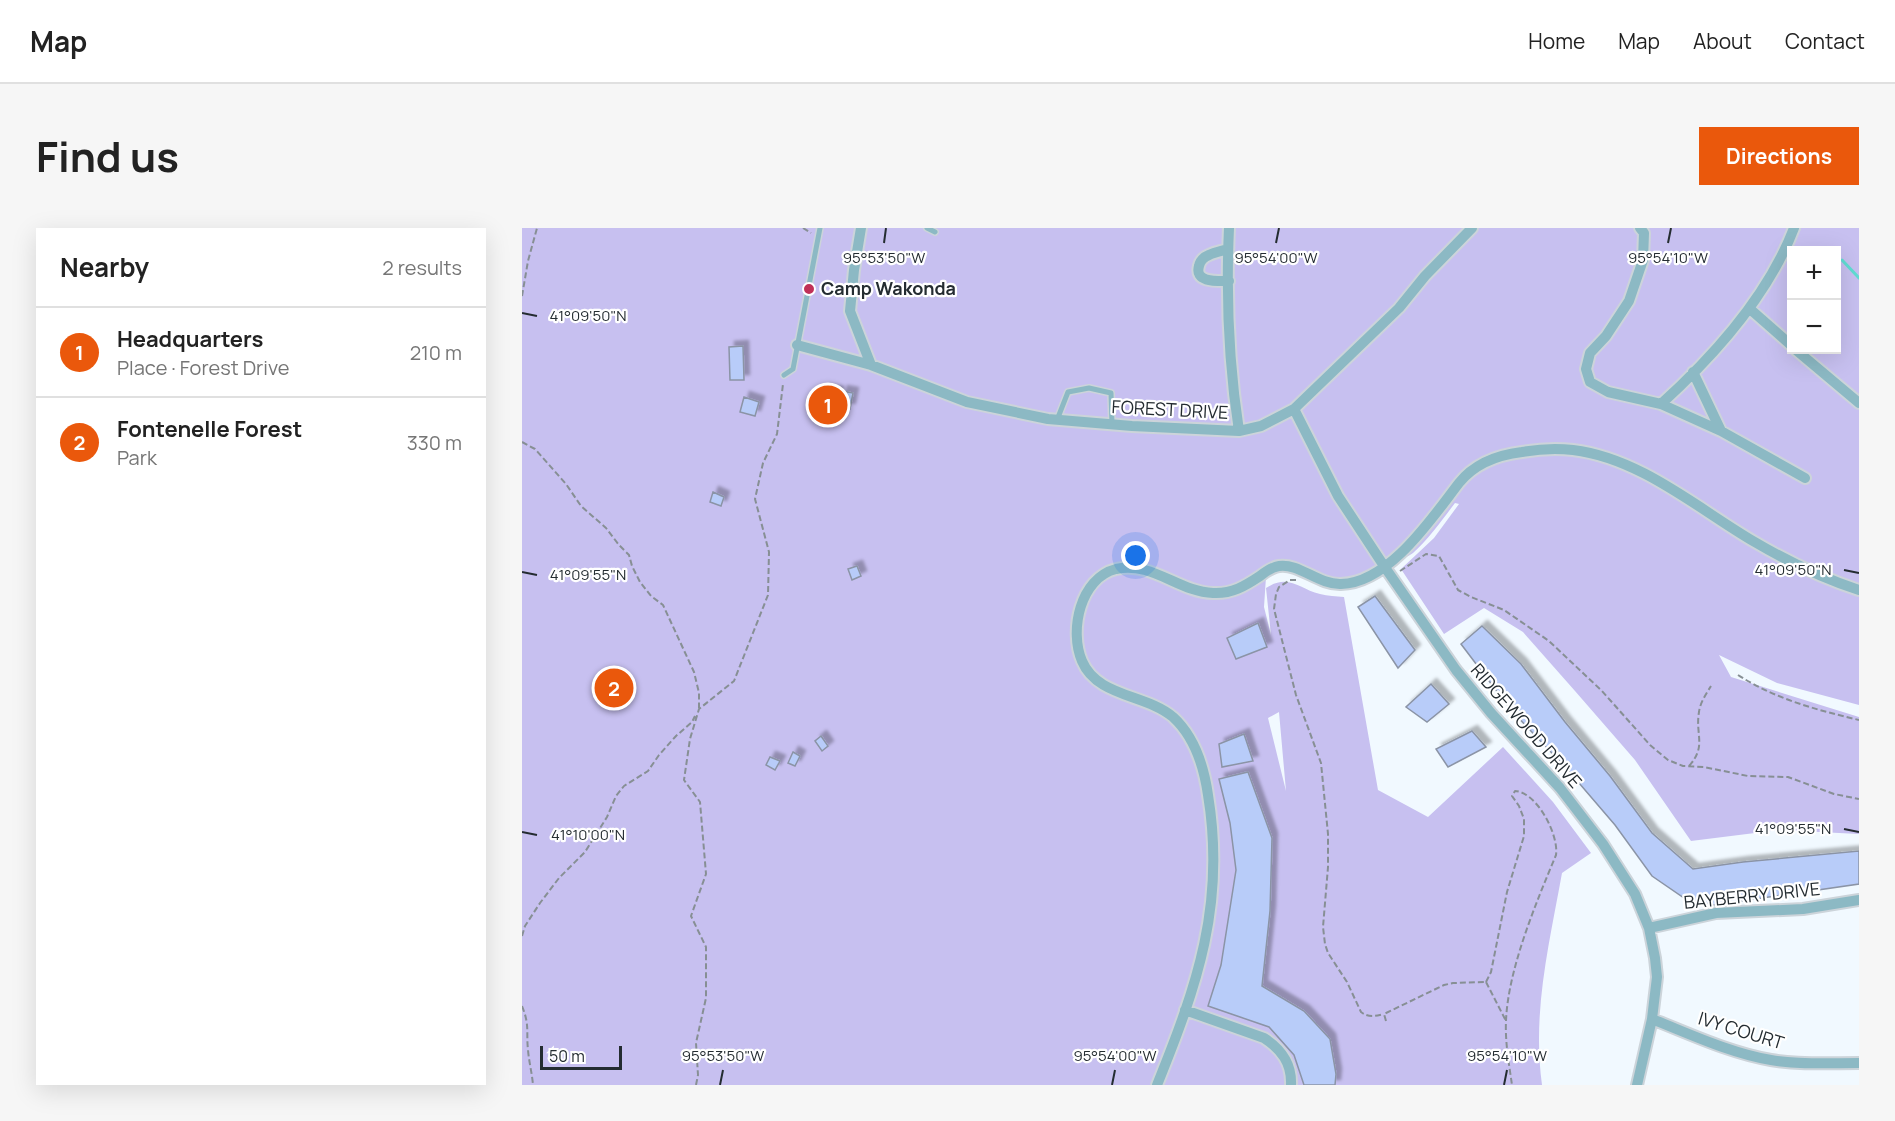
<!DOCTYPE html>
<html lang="en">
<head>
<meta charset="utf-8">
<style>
  :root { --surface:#fff; --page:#f6f6f6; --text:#222; --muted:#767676; --line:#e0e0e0; --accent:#ea580c }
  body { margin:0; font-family:Manrope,sans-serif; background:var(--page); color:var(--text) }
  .controls { position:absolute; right:18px; top:18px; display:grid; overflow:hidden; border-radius:0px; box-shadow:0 6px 24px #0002 }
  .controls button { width:54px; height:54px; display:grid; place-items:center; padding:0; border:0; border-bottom:2px solid var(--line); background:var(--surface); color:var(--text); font:30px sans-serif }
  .scale { position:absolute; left:18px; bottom:15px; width:82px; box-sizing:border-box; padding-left:6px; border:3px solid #242c31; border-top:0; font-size:16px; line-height:21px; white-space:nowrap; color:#242c31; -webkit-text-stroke:4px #fff; paint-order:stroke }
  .you { position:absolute; left:614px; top:328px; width:21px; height:21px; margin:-15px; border:4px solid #fff; border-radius:50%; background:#1a73e8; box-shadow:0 0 0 9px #1a73e833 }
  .badge { display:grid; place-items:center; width:39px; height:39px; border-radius:50%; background:var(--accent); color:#fff; font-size:20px; font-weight:700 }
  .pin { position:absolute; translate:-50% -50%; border:3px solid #fff; box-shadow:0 2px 6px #0006 }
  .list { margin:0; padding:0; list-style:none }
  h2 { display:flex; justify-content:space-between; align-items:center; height:78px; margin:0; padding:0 24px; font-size:26px }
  h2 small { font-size:20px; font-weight:400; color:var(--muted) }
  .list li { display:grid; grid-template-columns:39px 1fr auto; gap:18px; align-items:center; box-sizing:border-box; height:90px; padding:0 24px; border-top:2px solid var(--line) }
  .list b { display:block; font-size:22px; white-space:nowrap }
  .list p { margin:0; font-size:20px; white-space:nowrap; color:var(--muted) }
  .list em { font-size:20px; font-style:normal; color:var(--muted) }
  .map { position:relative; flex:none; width:1337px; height:857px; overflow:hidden; border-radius:0px }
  header { display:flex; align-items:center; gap:36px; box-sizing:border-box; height:84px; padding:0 30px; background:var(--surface); border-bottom:2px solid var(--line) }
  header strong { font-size:28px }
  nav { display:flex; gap:33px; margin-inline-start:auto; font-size:21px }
  .intro { display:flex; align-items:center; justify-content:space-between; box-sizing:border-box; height:144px; padding:0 36px }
  h1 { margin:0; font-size:42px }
  .button { padding:15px 27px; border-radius:0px; background:var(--accent); color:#fff; font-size:21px; font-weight:700 }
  main { display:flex; gap:36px; padding:0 36px }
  aside { flex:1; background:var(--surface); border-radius:0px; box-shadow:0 6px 24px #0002 }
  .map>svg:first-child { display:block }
</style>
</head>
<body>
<header>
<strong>Map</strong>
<nav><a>Home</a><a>Map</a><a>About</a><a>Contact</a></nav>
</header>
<div class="intro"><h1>Find us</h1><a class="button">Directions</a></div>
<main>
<aside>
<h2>Nearby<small>2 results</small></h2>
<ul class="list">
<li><span class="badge">1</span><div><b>Headquarters</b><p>Place · Forest Drive</p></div><em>210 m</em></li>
<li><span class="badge">2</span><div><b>Fontenelle Forest</b><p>Park</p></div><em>330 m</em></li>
</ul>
</aside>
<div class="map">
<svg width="1337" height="857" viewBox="0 0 1337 857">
  <defs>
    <filter id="shadow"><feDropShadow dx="5.5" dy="-5.5" stdDeviation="1.5" flood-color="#0004"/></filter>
  </defs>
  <rect width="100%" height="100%" fill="#f1f9ff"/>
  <path fill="#c7c0f0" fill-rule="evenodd" d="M0,0h1337v477l-82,-22 -58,-28 12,22 128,40v117l-80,-4 -88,11 -56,-81 -60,-69 -52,-59 -39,-24 -40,26 -43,-65 33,-31 25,-34 -4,-1c-13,17 -26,36 -42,50 -5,4 -11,5 -16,8 -22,14 -39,33 -66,28 -26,-5 -38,-27 -65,-12l-2,30 7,28 -5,-47c23,-15 33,1 54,6 8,2 16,2 24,3l34,193 50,27 75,-70 50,55 38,51 -29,20c-13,72 -30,139 -20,212h-1020zM1270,22h44v100h-44zM757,484l7,79 -18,-73z"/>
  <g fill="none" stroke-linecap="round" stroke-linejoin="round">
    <path stroke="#60ddd3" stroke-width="3" d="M1320,32l17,18"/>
  </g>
  <path fill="#b8ccf9" stroke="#8b94a6" stroke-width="1.5" filter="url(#shadow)" d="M221,118l1,34h-14l-1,-33z
    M301,162l15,2 -5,29 -14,-3z
    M320,163l11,2 -3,16 -11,-2z
    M222,169l15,5 -4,14 -15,-4z
    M191,264l11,5 -3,9 -11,-4z
    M335,338l4,10 -9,4 -4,-11z
    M853,368l40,54 -17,18 -40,-61z
    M736,395l9,24 -31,12 -9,-21z
    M960,398l39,38 44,58 45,54 42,57 41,36 50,-7 116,-11v33l-145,21 -27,-5 -35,-24 -37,-51 -48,-56 -56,-59 -50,-66z
    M909,456l18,20 -22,18 -21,-15z
    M950,503l14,16 -38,20 -12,-18z
    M722,506l9,27 -31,6 -3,-23z
    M299,508l7,10 -6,5 -7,-10z
    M271,524l7,4 -5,10 -7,-3z
    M248,529l10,4 -5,9 -9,-5z
    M726,544l24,66 -2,73 -8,75 42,25 26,28 6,35 -1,11h-31l-10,-30 -25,-28 -61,-21 13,-41 15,-95 -6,-47 -11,-44z"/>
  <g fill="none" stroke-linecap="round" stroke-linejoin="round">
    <g stroke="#ccd4da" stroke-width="8">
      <path id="service" d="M405,0l8,4
        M262,147l9,-6 27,-141
        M535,192l11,-28 21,-4 22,5 1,31"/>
    </g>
    <g stroke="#ccd4da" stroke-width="14">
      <path id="minor" d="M339,0l-7,42 -4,41 21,54
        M707,0c-3,66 0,138 10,203
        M1118,0l4,5 -1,27 -14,41 -23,35 -16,17 -4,16 4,13 18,10 53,12 60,27 84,47
        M706,21c-6,2 -13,3 -19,6 -5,2 -9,6 -10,11 -5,17 19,15 30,15
        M1228,81l42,37
        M275,117l74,20 96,37 81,17 84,7 107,5 22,-5 33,-17 105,-101 26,-32 47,-48
        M1274,122l63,53
        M1171,144l28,59
        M1139,176c53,-48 107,-108 133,-176
        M772,181l44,87 46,70 72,104 35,43 69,75 43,56 32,50 14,34 6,30 2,19 -5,42 -15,66
        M1127,700l67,-15 87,-4 56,-9
        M663,782l79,28c17,11 28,25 27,47
        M1130,791c38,15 78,34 119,41 28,5 59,3 88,3
        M635,857c40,-99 69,-181 51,-290 -4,-28 -13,-58 -35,-78 -27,-23 -76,-20 -91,-56 -13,-30 -2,-83 34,-92 36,-8 63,23 97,24 19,1 32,-7 47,-17 5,-4 12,-9 19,-10 20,-3 40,19 62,18 48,-1 91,-66 118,-101 16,-20 38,-28 63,-31 17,-3 34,-4 51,-2 67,8 124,58 180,91 34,20 69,37 106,49"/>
    </g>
    <path stroke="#878f94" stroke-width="2" stroke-dasharray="6 3" stroke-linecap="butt" d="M281,0l8,5
      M0,68l6,-35 9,-33
      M0,214l13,7 31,35 15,22 25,22 13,17 10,10 3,11 8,16 11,14 12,9 31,67 5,21v15
      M878,343l26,-17 13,2 19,34 13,7 33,13 45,31 53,50 48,54 18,15 15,6 21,1 44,9 40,1 46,17 25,5
      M774,352h-6l-11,7 -3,7 -2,15 22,86 25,68 7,71v33l-5,60 2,17 3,9 19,29 14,30c8,6 14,4 23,2
      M1216,447c37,24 79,35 121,45
      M1167,538c18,-20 6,-31 10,-54 1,-9 7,-18 12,-26
      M0,708l3,-10 15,-23 19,-25 26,-26 22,-35 9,-21 8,-10 24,-15 11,-16 17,-19 16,-14 3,-6
      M964,754l5,-10 16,-80 17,-56v-17l-5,-13 -7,-10 3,-5c22,1 44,44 41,64 -20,48 -48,114 -50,166 -1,21 3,43 6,64
      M964,754l20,39
      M0,778c8,20 4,25 6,44 1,12 4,23 5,35
      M864,793l-2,-7 60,-29 9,-2 33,-1
      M174,857l2,-10 -2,-32 10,-45v-51l-15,-31 15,-42 -6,-72 -16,-22 6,-41 9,-30 35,-28 34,-86 1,-43 -14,-53 8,-36 14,-29 6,-50"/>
    <use href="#service" stroke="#8cb9c4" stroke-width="5"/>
    <use href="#minor" stroke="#8cb9c4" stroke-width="10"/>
  </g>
  <path fill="none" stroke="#242c31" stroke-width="2" d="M362,15l2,-15M754,15l3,-15M1146,15l3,-15M0,85l15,3M1322,342l15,3M0,344l15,3M1322,601l15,3M0,604l15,3M198,857l3,-15M590,857l3,-15M982,857l3,-15"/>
  <circle fill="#c03058" stroke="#fff" stroke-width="2" cx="287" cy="61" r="6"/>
  <g text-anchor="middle" stroke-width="4.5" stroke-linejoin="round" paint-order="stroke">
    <g font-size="18" font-weight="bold" fill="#242c31" stroke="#fff" text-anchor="start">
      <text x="299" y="67">Camp Wakonda</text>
    </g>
    <g font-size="18" fill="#242c31" stroke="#fff">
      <text transform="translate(648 182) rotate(3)" y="6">FOREST DRIVE</text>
      <text transform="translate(1004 498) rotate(49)" y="6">RIDGEWOOD DRIVE</text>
      <text transform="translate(1230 668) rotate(-6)" y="6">BAYBERRY DRIVE</text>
      <text transform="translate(1219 803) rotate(17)" y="6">IVY COURT</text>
    </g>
  </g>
  <g font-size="15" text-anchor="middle" fill="#242c31" stroke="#fff" stroke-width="4.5" stroke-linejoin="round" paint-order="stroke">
    <text x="1146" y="35">95°54'10"W</text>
    <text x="362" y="35">95°53'50"W</text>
    <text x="754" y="35">95°54'00"W</text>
    <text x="66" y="93">41°09'50"N</text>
    <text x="1271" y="347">41°09'50"N</text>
    <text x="66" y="352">41°09'55"N</text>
    <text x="1271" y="606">41°09'55"N</text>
    <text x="66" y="612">41°10'00"N</text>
    <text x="201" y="833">95°53'50"W</text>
    <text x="593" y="833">95°54'00"W</text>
    <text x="985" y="833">95°54'10"W</text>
  </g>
</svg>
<div class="controls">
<button>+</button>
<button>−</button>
</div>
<div class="scale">50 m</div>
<div class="you"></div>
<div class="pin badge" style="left:306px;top:177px">1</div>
<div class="pin badge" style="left:92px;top:460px">2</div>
</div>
</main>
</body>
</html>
